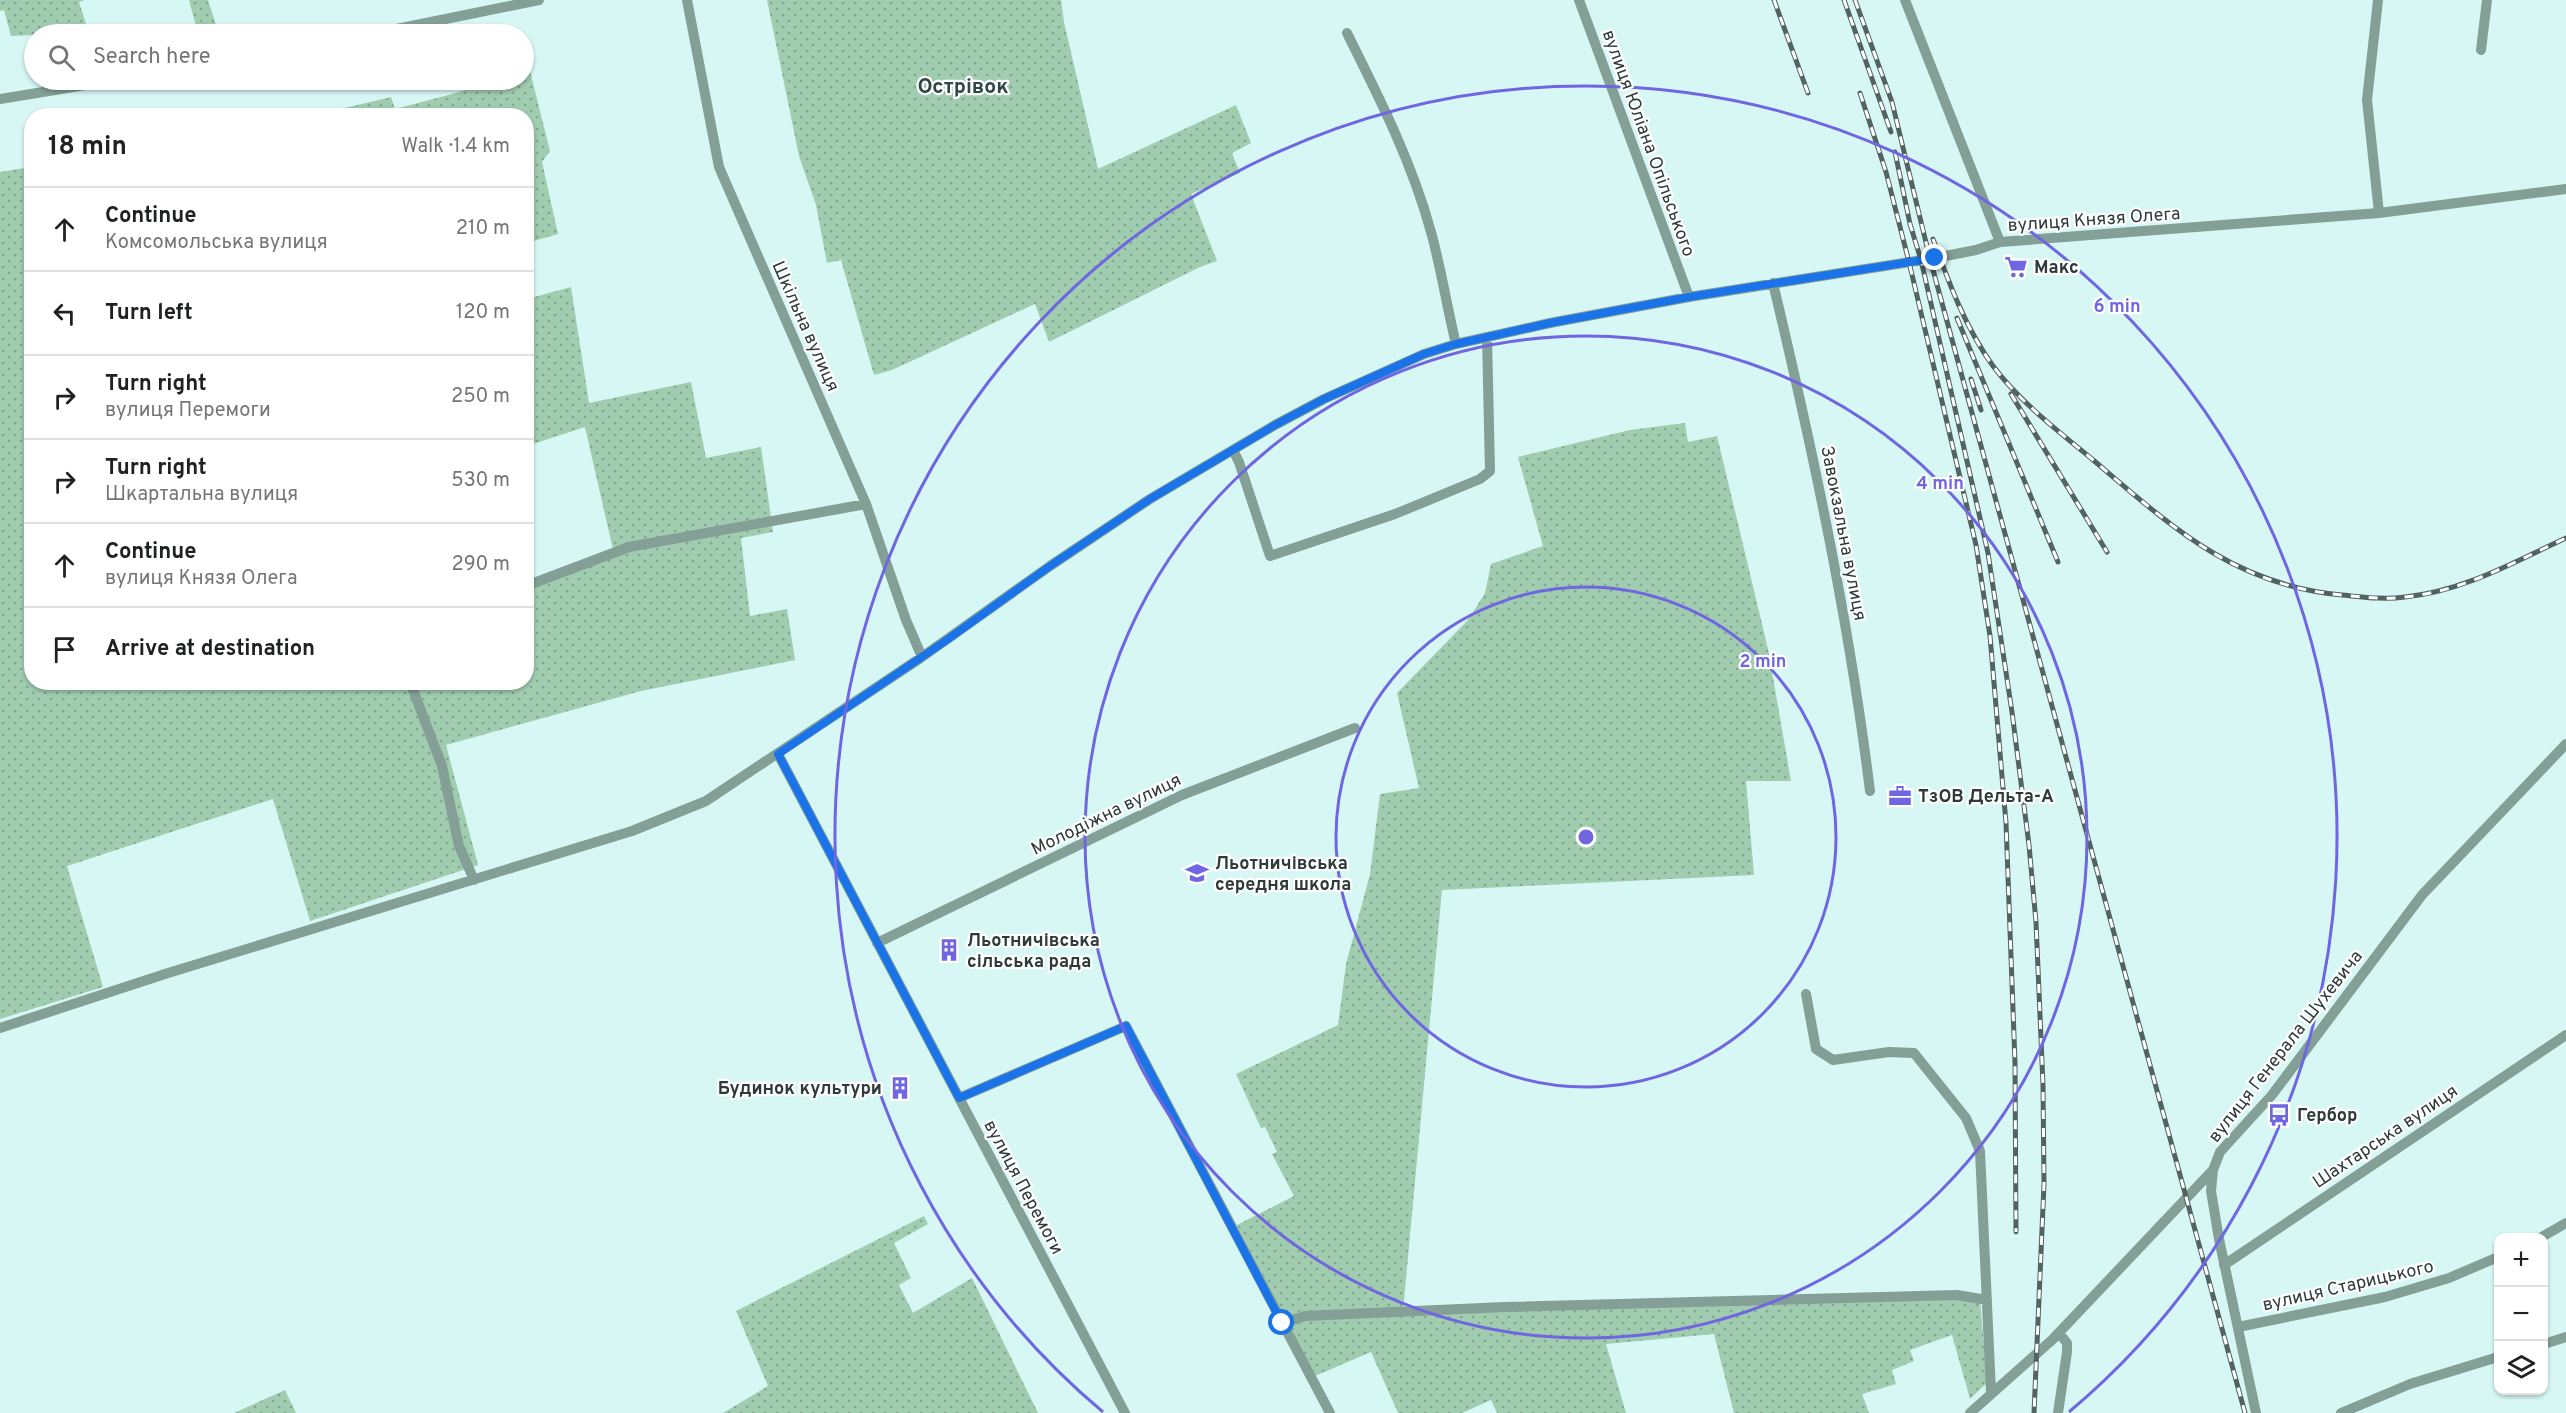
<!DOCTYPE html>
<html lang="en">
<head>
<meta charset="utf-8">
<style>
  :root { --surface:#fff; --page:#f6f6f6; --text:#202124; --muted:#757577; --line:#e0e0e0 }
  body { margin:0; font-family:Overpass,sans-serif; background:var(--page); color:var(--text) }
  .controls { position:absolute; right:18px; bottom:18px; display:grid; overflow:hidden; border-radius:12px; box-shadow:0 2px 4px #0004 }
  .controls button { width:54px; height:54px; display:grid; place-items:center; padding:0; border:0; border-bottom:2px solid var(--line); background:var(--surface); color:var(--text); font:30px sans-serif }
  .stop { position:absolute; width:18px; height:18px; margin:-14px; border:4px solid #1a73e8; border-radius:50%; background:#fff }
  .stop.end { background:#1a73e8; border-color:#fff; box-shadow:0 2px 6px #0008 }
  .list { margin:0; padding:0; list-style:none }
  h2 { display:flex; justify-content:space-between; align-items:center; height:78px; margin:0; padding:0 24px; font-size:26px }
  h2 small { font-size:20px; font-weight:400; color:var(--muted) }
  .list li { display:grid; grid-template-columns:39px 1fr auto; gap:18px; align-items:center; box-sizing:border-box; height:84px; padding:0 24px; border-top:2px solid var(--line) }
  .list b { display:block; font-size:22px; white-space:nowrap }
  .list p { margin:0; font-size:20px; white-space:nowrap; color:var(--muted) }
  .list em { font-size:20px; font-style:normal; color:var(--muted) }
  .icon { flex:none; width:33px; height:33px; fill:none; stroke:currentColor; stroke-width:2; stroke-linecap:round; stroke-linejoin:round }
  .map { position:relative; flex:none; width:2566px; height:1413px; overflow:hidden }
  .search { position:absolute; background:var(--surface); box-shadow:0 2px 4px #0004; left:24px; top:24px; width:510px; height:66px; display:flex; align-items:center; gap:15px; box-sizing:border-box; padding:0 21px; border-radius:33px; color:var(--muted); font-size:22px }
  .panel { position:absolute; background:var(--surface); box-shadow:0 2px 4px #0004; left:24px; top:108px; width:510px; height:582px; border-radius:24px }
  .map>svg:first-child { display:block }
</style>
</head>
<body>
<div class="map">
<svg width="2566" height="1413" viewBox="0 0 2566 1413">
  <defs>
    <pattern id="grass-dots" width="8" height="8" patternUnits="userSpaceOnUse" patternTransform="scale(1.5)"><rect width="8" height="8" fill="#a0ccaf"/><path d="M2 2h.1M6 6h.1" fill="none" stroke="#83a78f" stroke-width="1.8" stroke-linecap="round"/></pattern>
  </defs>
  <rect width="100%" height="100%" fill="#d7f7f5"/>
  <path fill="url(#grass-dots)" d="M0,0h85l-6,2 7,22 -29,10 -46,2 -7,-26 -4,1z
    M189,0h19l11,34h-21z
    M767,0h294l3,22 34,147 138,-64 15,38 -19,10 8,20 -49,21 26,67 -17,6 -151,75 -14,-38 -143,66 -18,5 -33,-115 -14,3 -11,-58 -17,-49z
    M529,67l21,84 -8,11 16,72 -31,9 -1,-127 -211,-1 76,-18 4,12 61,-16 38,-13h30v-11z
    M31,167l1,515h494l1,-96 87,-32 -29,-127 -58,19v-147l44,-12 18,116 102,-21 15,76 55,-11 12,85 -32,6 9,78 37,-7 8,51 -154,31 -195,54 32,120 -168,56 -37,-122 -206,67 36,121 -103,32v-847z
    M1685,423l3,19 29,-6 51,213 23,132h-45l8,94 -312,15 -39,421 577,-12 7,84 -17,16 -18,-64 -42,15 4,11 -22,9 4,14 -34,10 7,19h-135l-20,-79 -108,10 20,69h-129l-6,-13 -29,13h-64l-27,-61 -56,24 -78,-151 57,-29 -22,-42 5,-2 -12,-25 -4,1 -25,-54 102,-49 8,-61 24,-90 10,-80 39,-6 -22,-95 71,-73 17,-27 6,-29 52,-18 -25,-89 112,-27z
    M924,1216l4,8 -34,19 17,35 -12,7 14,28 59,-35 66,135h-315l45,-27 -32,-75z
    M285,1390l11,23h-62z"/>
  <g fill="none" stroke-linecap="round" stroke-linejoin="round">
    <path stroke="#839f96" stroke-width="10" d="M687,0l32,167 147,337 40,116 16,37
      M1579,0l110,297
      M1905,0l95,242
      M2378,0l-11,100 12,113
      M1347,33c32,64 65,129 84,199 10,36 16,75 25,112
      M372,34l167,-34
      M2481,50l6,-50
      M0,99l116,-19
      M1773,283c40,168 76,337 97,508
      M1233,450l6,12 31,94 125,-42 85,-35 10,-8 -3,-134
      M526,586l103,-39 237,-43
      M410,682l32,84 17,80 15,34
      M778,754l347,659
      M877,943l305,-148 173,-67
      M1806,994l10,55 17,11 56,-8 25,1 52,65 14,33 11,241
      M0,1028l165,-54 467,-143 74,-30 216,-144 128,-91 100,-67 125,-74 49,-26 100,-45 32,-10 94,-21 139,-26 246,-39 41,-8 24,-8 379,-29 187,-24
      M959,1098l167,-72 204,387
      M2213,1170l-2,21 8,48 37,174
      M2540,1238l26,-15
      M2224,1265l342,-230
      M1283,1323l22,-7 199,-9 453,-12 30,5
      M2238,1327l147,-30 64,-19 49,-21
      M2544,1344l22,-7
      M1970,1413l82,-73 161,-170 7,-18 52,-57 150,-200 144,-151
      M2058,1413l9,-61v-9l-8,-10
      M2341,1413l69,-29 88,-27"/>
    <g stroke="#526362" stroke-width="5">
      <path id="rail" d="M1774,0l34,93
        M1844,0l47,132
        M1855,0l37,102 38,157 315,1154
        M1860,93l26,79 23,90 67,283 14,91 16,187 9,240 1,169
        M1895,152l15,72 11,36 67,293 24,159 17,133 7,77 7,163 1,99 -10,229
        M1933,239c16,44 32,88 60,127 27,36 64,64 99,93 79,67 141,126 250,136 21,2 42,5 63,2 59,-6 109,-35 161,-59
        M1957,318l101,244
        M1971,379l10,31
        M2011,394l96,158"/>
    </g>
    <use href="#rail" stroke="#fff" stroke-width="3" stroke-dasharray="9" stroke-linecap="butt"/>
  </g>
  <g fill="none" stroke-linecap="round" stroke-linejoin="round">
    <path stroke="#1a73e8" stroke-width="8" d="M1282,1323l-156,-297 -167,72 -181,-344 166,-112 106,-76 100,-67 125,-74 49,-26 100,-45 32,-10 94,-21 139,-26 246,-39"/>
  </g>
  <g fill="none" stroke="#7066e1" stroke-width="3">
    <circle cx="1586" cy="837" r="250"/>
    <circle cx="1586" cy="837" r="501"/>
    <path d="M1103 1412A751 751 0 1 1 2069 1412"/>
  </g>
  <defs>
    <g id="supermarket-bare" transform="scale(1.8)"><path d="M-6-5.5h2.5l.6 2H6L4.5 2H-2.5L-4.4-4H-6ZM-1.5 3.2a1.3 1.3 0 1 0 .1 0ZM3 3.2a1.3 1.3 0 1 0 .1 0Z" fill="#7066e1" stroke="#fff" stroke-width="2.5" paint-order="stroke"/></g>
    <g id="office-bare" transform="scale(1.8)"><path d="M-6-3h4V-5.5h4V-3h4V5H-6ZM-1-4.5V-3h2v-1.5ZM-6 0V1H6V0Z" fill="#7066e1" stroke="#fff" stroke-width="2.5" paint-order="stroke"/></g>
    <g id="school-bare" transform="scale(1.8)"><path d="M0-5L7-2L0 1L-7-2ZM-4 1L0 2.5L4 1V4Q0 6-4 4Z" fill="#7066e1" stroke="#fff" stroke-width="2.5" paint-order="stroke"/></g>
    <g id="building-bare" transform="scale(1.8)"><path d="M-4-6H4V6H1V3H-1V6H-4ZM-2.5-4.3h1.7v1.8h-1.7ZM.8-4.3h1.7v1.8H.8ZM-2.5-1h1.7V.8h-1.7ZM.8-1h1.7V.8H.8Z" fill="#7066e1" stroke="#fff" stroke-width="2.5" paint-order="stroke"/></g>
    <g id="bus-bare" transform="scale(1.8)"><path d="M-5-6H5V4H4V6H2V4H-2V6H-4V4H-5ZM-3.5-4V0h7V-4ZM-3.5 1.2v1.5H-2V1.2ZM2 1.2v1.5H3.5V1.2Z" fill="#7066e1" stroke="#fff" stroke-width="2.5" paint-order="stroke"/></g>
  </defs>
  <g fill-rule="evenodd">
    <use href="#supermarket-bare" x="2016" y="267"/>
    <use href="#office-bare" x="1900" y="796"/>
    <use href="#school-bare" x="1197" y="873"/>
    <use href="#building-bare" x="949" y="950"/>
    <use href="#building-bare" x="900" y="1088"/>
    <use href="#bus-bare" x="2279" y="1115"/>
  </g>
  <g text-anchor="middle" stroke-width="4.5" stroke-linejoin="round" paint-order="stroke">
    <g font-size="18" fill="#2e3b3a" stroke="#fff">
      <text transform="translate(1649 143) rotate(70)" y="6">вулиця Юліана Опільського</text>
      <text transform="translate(2094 219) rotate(-4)" y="6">вулиця Князя Олега</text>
      <text transform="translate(806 326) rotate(66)" y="6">Шкільна вулиця</text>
      <text transform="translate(1844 533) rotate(79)" y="6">Завокзальна вулиця</text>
      <text transform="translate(1106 814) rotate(-26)" y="6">Молодіжна вулиця</text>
      <text transform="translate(2285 1046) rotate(-52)" y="6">вулиця Генерала Шухевича</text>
      <text transform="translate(2385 1136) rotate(-34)" y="6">Шахтарська вулиця</text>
      <text transform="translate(1024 1187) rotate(62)" y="6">вулиця Перемоги</text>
      <text transform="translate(2348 1285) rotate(-13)" y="6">вулиця Старицького</text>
    </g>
    <g font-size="18" font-weight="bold" fill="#2e3b3a" stroke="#fff" text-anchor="start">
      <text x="2034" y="273">Макс</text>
      <text x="1918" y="802">ТзОВ Дельта-А</text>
      <text x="1215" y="869">Льотничівська<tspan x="1215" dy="21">середня школа</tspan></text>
      <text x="967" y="946">Льотничівська<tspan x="967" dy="21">сільська рада</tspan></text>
      <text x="882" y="1094" text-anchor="end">Будинок культури</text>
      <text x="2297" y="1121">Гербор</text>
    </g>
    <g font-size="21" font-weight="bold" fill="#2d4847" stroke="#fff">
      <text x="963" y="93">Острівок</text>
    </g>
  </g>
  <circle cx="1586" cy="837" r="9" fill="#7066e1" stroke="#fff" stroke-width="3"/>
  <g font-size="18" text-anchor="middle" font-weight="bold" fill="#7066e1" stroke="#fff" stroke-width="4.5" stroke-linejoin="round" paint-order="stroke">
    <text x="2117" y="312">6 min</text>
    <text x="1940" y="489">4 min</text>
    <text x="1763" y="667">2 min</text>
  </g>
</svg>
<div class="controls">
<button>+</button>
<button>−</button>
<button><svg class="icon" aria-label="layers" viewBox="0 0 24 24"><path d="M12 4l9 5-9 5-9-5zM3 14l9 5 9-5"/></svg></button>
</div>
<div class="stop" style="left:1282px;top:1323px"></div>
<div class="stop end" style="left:1935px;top:258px"></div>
<div class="search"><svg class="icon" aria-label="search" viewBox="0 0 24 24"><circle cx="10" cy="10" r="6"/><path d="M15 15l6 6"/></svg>Search here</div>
<section class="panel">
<h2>18 min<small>Walk · 1.4 km</small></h2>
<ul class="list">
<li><svg class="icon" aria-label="ahead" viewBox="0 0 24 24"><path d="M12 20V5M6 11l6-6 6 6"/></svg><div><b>Continue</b><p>Комсомольська вулиця</p></div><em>210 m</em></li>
<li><svg class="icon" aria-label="left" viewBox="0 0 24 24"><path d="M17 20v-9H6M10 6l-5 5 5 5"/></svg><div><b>Turn left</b></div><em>120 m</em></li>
<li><svg class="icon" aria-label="right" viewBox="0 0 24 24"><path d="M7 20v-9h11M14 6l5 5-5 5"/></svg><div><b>Turn right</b><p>вулиця Перемоги</p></div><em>250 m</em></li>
<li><svg class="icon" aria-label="right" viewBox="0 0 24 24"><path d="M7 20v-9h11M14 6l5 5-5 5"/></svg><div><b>Turn right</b><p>Шкартальна вулиця</p></div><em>530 m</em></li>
<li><svg class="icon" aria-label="ahead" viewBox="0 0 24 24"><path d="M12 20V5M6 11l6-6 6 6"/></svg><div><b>Continue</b><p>вулиця Князя Олега</p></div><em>290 m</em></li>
<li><svg class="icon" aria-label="arrive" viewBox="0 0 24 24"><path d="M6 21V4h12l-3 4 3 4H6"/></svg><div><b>Arrive at destination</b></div></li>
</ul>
</section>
</div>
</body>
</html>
